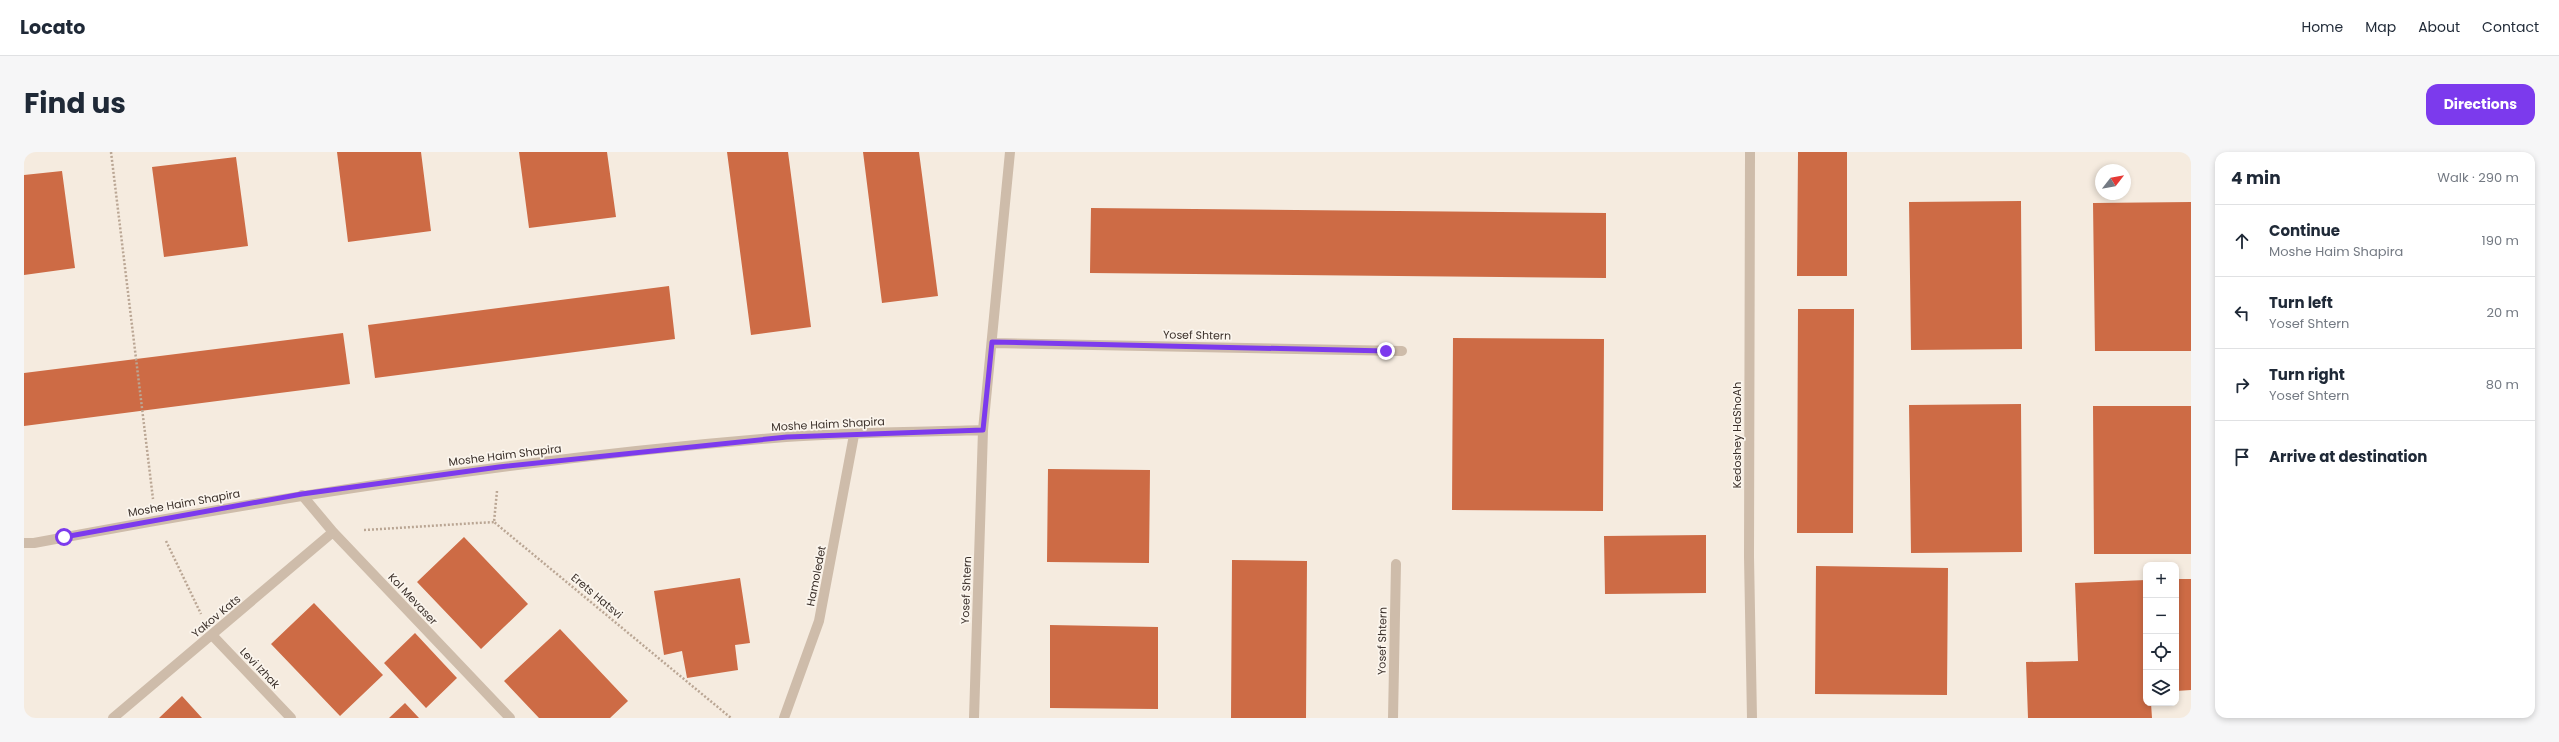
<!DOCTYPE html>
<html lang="en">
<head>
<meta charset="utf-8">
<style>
  :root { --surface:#fff; --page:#f6f6f7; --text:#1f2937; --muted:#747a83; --line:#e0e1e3; --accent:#7c3aed }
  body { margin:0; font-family:Poppins,sans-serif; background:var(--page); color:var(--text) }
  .controls { position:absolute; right:12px; bottom:12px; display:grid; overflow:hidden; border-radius:8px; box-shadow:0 2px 6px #0003 }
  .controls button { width:36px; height:36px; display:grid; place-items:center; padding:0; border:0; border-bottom:1px solid var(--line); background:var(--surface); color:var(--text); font:20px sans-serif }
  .compass { position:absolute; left:2071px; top:12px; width:36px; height:36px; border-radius:50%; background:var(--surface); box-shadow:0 2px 6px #0003; rotate:59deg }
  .stop { position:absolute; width:12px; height:12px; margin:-9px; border:3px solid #7c3aed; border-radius:50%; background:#fff }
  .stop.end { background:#7c3aed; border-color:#fff; box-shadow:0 1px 4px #0008 }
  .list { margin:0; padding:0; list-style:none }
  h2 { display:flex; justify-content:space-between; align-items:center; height:52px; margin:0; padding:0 16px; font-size:17px }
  h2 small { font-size:13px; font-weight:400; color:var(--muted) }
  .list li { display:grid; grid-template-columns:26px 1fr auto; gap:12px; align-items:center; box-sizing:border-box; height:72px; padding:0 16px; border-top:1px solid var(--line) }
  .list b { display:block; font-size:15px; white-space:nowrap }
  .list p { margin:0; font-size:13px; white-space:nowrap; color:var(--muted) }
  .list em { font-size:13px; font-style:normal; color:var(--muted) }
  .icon { flex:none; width:22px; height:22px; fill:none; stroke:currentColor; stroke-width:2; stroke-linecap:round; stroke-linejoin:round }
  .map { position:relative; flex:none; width:2167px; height:566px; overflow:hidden; border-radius:12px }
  header { display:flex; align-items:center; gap:24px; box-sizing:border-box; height:56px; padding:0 20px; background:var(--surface); border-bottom:1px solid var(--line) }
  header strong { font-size:19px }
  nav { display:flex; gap:22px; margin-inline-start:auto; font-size:14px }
  .intro { display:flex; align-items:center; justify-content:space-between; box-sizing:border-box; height:96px; padding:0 24px }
  h1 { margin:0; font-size:28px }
  .button { padding:10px 18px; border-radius:12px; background:var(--accent); color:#fff; font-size:14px; font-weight:700 }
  main { display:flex; gap:24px; padding:0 24px }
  aside { flex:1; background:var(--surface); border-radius:12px; box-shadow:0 2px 6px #0003 }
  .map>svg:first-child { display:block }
</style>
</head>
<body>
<header>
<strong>Locato</strong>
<nav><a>Home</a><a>Map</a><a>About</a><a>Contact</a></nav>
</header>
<div class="intro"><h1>Find us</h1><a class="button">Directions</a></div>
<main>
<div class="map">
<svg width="2167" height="566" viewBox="0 0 2167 566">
  <rect width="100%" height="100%" fill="#f5ebdf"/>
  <path fill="#cd6b45" d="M313,0h84l10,79 -83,11z
    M495,0h88l9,65 -87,11z
    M703,0h61l23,175 -60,8z
    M839,0h56l19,144 -56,7z
    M1774,0h49v124h-50z
    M212,5l12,89 -84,11 -12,-90z
    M38,19l13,97 -51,7v-100z
    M1997,49l1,148 -111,1 -2,-148z
    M2167,50v149h-96l-2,-148z
    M1067,56l515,5v65l-516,-5z
    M645,134l6,53 -300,39 -7,-53z
    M1774,157h56l-1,224h-56z
    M319,181l7,51 -326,42v-53z
    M1429,186l151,1 -1,172 -151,-1z
    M1997,252l1,148 -111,1 -2,-148z
    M2069,254h98v148h-97z
    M1024,317l102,1 -1,93 -102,-1z
    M1682,383v58l-101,1 -1,-58z
    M440,385l64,67 -47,45 -64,-67z
    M1208,408l75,1 -1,157h-75z
    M1792,414l132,2 -1,127 -132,-1z
    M716,426l10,65 -15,2 3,25 -51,8 -5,-27 -18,4 -10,-64z
    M2152,427h15v111l-15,1z
    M2122,428v123h5l1,15h-124l-2,-56 52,-1 -3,-78z
    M290,451l69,72 -43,41 -69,-72z
    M1026,473l108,2v82l-108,-1z
    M536,477l68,72 -18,17h-71l-35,-37z
    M391,481l42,45 -31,30 -42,-45z
    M158,544l20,22h-43z
    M381,551l14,15h-30z"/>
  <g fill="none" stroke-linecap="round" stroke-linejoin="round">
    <path stroke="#baa694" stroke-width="2.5" stroke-dasharray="2 2" stroke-linecap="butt" d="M87,0l42,347
      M473,339l-3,31 237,196
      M340,378l130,-8
      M142,389l35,73"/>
    <path stroke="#cebcaa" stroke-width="10" d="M278,343l31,37 177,186
      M188,483l79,83
      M89,566l220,-186"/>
    <path stroke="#cebcaa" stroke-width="10" d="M1726,0l-1,405 3,161
      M968,191l410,8
      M0,391h10c249,-47 499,-86 752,-106 66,-5 132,-5 197,-7
      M760,566l35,-97 35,-186
      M950,566l9,-288 27,-278
      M1369,566l3,-154"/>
  </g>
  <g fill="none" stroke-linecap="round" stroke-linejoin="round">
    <path stroke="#7c3aed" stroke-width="5" d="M40,385l238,-43 197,-27 288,-30 196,-7 9,-88 394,9"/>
  </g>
  <g text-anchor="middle" stroke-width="3.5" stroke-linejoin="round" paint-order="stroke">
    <g font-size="11" fill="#3b302a" stroke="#fbf5ed">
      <text transform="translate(1173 183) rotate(1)" y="4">Yosef Shtern</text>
      <text transform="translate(804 272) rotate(-3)" y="4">Moshe Haim Shapira</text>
      <text transform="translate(1713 283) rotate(-90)" y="4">Kedoshey HaShoAh</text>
      <text transform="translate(481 303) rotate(-7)" y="4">Moshe Haim Shapira</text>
      <text transform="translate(160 351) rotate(-10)" y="4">Moshe Haim Shapira</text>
      <text transform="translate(792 424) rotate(-79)" y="4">Hamoledet</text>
      <text transform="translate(942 438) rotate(-88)" y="4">Yosef Shtern</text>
      <text transform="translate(573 444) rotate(40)" y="4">Erets Hatsvi</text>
      <text transform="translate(389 447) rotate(47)" y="4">Kol Mevaser</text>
      <text transform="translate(192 464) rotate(-40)" y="4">Yakov Kats</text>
      <text transform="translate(1358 489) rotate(-89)" y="4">Yosef Shtern</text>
      <text transform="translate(236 516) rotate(46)" y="4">Levi Izhak</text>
    </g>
  </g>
</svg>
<div class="controls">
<button>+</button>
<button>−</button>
<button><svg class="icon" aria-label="locate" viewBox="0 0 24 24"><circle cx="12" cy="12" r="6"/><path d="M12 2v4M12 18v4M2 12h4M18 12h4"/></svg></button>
<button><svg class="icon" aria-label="layers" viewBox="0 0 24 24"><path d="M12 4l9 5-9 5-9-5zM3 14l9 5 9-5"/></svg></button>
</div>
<svg class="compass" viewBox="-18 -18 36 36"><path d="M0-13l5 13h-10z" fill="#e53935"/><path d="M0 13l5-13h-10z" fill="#747a83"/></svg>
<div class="stop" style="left:40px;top:385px"></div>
<div class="stop end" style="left:1362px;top:199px"></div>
</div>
<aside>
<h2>4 min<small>Walk · 290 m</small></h2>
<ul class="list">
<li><svg class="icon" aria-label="ahead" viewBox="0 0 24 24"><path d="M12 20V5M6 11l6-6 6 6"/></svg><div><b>Continue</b><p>Moshe Haim Shapira</p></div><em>190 m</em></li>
<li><svg class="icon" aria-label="left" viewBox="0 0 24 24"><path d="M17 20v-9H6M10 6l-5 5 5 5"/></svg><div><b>Turn left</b><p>Yosef Shtern</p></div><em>20 m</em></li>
<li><svg class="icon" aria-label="right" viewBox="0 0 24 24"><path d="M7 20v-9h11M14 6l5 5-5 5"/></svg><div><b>Turn right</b><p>Yosef Shtern</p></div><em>80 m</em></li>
<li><svg class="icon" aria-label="arrive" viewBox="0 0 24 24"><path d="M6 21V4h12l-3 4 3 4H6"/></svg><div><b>Arrive at destination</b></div></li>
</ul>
</aside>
</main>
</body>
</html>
